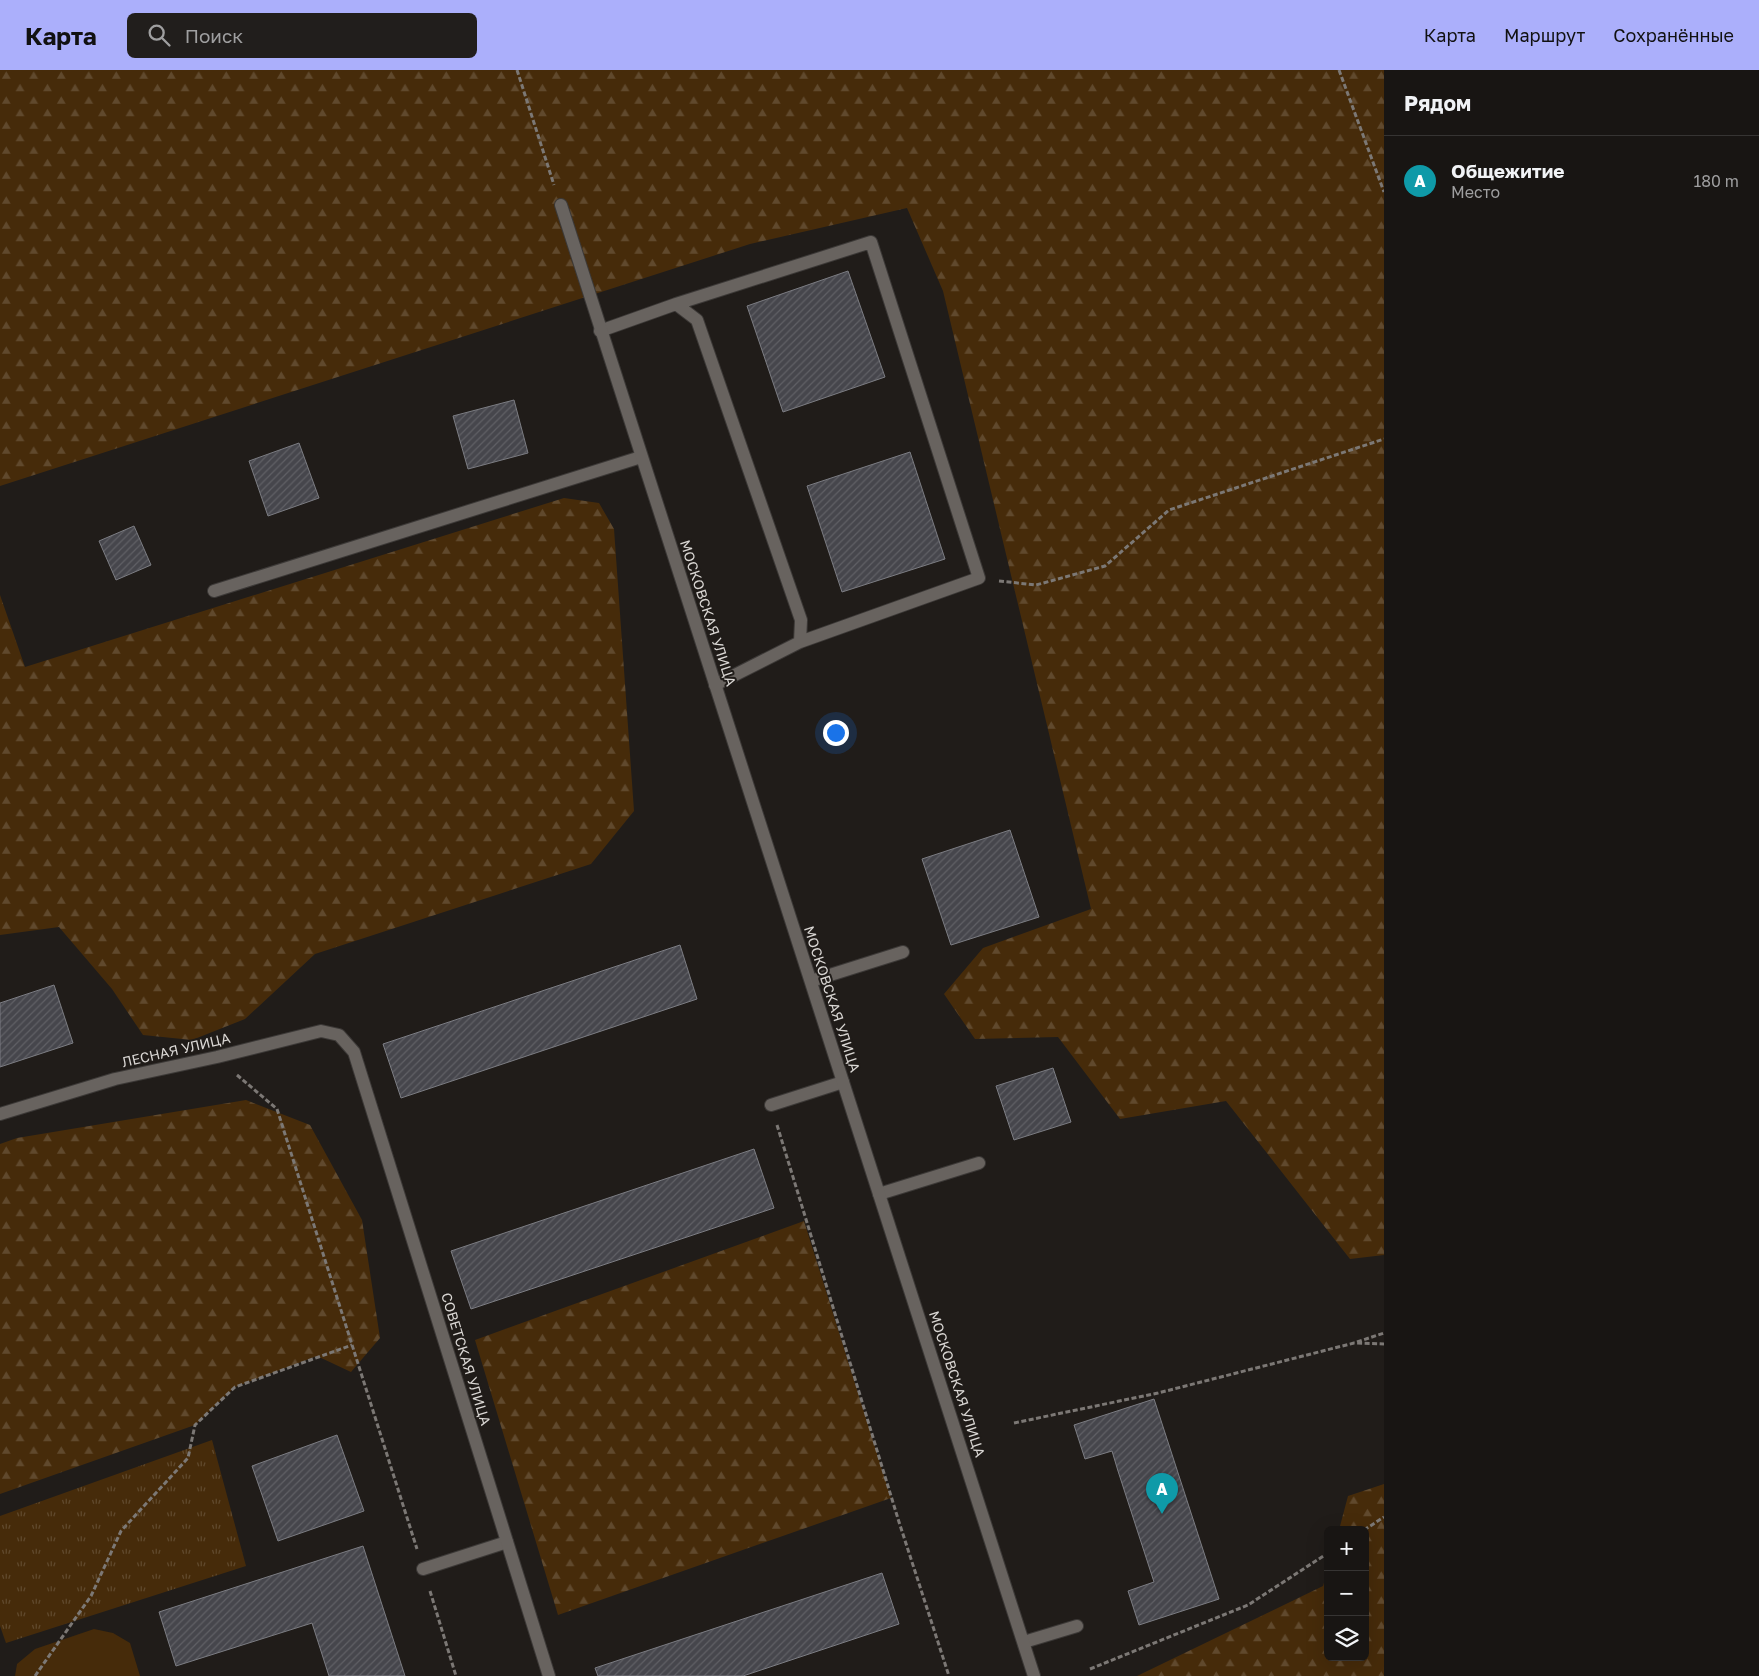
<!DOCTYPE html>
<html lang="ru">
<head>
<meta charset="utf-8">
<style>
  :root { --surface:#181513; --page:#211e1c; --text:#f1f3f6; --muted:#9f9fa0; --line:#363433; --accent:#abaffb }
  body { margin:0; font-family:"Golos Text",sans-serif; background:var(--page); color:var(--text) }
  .controls { position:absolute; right:15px; bottom:15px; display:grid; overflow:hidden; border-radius:8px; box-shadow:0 5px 20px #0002 }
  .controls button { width:45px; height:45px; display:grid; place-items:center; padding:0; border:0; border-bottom:1px solid var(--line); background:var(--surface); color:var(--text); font:25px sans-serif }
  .you { position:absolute; left:835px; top:662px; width:18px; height:18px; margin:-12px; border:4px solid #fff; border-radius:50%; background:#1a73e8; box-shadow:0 0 0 8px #1a73e833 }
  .badge { display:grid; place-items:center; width:32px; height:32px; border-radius:50%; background:var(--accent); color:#fff; font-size:16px; font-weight:700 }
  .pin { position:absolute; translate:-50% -41px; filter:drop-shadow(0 1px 2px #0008) }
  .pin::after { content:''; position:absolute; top:26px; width:18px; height:15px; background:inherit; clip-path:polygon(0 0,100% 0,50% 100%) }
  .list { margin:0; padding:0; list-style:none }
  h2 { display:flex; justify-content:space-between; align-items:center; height:65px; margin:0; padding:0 20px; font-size:21px }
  h2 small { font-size:16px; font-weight:400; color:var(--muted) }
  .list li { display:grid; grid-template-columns:32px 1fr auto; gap:15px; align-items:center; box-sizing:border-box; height:90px; padding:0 20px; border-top:1px solid var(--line) }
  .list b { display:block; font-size:19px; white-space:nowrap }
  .list p { margin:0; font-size:16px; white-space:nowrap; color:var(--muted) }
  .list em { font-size:16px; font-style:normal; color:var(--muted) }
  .icon { flex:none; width:28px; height:28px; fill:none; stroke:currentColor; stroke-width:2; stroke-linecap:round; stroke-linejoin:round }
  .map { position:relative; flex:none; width:1384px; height:1606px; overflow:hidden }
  header { display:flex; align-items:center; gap:30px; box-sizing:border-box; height:70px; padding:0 25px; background:var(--accent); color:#111 }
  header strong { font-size:24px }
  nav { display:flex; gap:28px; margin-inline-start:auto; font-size:18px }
  .search { width:350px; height:45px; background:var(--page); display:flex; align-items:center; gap:12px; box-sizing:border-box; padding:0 18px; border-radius:8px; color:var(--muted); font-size:19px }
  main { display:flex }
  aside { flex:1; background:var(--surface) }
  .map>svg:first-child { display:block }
</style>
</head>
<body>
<header>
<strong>Карта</strong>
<div class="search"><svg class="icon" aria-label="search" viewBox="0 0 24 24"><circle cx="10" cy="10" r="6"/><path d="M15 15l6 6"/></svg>Поиск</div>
<nav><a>Карта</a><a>Маршрут</a><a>Сохранённые</a></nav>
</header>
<main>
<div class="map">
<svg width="1384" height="1606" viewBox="0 0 1384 1606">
  <defs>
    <pattern id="grass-tufts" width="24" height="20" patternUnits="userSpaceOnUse" patternTransform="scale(1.25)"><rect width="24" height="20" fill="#462b0a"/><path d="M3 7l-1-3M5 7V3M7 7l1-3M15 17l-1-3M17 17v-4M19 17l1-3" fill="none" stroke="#60492d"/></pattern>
    <pattern id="forest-firs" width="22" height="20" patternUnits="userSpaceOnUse" patternTransform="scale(1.25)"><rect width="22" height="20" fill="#462b0a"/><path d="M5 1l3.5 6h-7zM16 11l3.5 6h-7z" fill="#60492d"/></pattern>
    <pattern id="building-hatch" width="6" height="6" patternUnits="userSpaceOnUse" patternTransform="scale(1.25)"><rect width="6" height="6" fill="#46464c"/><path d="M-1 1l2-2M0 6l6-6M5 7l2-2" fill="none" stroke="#606065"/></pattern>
  </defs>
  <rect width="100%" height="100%" fill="#201c19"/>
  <path fill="url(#grass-tufts)" d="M212,1370l34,126 -240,77 -6,-17v-110z"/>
  <path fill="url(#forest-firs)" d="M0,0h1384v1185l-34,4 -124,-158 -106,18 -62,-82 -83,2 -31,-45 39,-46 108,-39 -148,-618 -36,-83 -157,36 -750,242z
    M564,428l35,5 15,26 20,282 -43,53 -276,90 -70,65 -53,21 -49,-5 -31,-46 -53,-62 -59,8v-340l25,72z
    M246,1030l64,25 52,95 18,118 -29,34 -34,-16 -82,31 -40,38 -195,69v-350l17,-6z
    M804,1151l87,277 -333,117 -83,-275z
    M1384,1414v192h-247l186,-90 5,-17v88h37v-127h-26l9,-34z"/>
  <path fill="#462b0a" d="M94,1559l19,4 17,10 10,33h-125l2,-12 18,-15z"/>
  <path fill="url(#building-hatch)" stroke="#7c7d83" d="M848,201l37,106 -102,35 -36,-106z
    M514,330l14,53 -60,16 -15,-53z
    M299,373l20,55 -51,18 -19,-55z
    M910,382l35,107 -103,33 -35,-106z
    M134,456l17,39 -35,15 -17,-39z
    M1010,760l29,87 -88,28 -29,-86z
    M680,875l17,54 -296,99 -18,-54z
    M54,915l19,58 -73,24v-64z
    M1053,998l18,54 -57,18 -18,-54z
    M754,1079l20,59 -303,101 -20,-58z
    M1154,1329l65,200 -80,26 -11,-34 26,-9 -36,-111 -6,-20 -27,8 -11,-34z
    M337,1365l27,76 -86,30 -26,-75z
    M363,1476l42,130h-76l-17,-53 -136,43 -17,-54z
    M882,1503l17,51 -156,52h-145l-3,-8z"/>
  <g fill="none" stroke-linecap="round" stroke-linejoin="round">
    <g stroke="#3c3937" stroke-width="14">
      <path id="service" d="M676,234l195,-62 108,336 -179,64
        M600,261l76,-27 21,16 104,300 -1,22 -85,43
        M214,521l427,-134
        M811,911l92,-29
        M771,1035l72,-23
        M879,1124l100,-31
        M423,1499l84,-27
        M1024,1572l53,-16"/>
    </g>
    <g stroke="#3c3937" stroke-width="14">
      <path id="minor" d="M561,135l473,1471
        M0,1044l115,-35 102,-22 104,-26 18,4 15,17 195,624"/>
    </g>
    <path stroke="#7c7875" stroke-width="3" stroke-dasharray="5 2.5" stroke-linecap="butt" d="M517,0l37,115
      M1339,0l45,122
      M999,511l37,4 69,-19 64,-56 215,-71
      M237,1005l40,34 140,440
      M777,1055l122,397 50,154
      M1357,1272l27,-9
      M1014,1353l144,-30 196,-50 30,1
      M1364,1460l20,-13
      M430,1521l26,85
      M1090,1599l158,-64 80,-52
      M35,1606l56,-80 30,-65 67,-73 7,-33 40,-38 117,-42"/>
    <use href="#service" stroke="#68635f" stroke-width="12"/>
    <use href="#minor" stroke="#68635f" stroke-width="12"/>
  </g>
  <g text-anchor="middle" stroke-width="4" stroke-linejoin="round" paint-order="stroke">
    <g font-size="14" fill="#dad7d4" stroke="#201c19">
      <text transform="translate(708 543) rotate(72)" y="5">МОСКОВСКАЯ УЛИЦА</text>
      <text transform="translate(832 929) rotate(72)" y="5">МОСКОВСКАЯ УЛИЦА</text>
      <text transform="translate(176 980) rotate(-13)" y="5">ЛЕСНАЯ УЛИЦА</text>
      <text transform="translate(466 1289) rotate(73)" y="5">СОВЕТСКАЯ УЛИЦА</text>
      <text transform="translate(957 1314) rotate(72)" y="5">МОСКОВСКАЯ УЛИЦА</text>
    </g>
  </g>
</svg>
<div class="controls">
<button>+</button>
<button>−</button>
<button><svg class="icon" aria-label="layers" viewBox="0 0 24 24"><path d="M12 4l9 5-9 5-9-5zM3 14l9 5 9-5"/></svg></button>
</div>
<div class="you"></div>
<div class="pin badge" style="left:1162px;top:1444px;background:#0f9aa8">A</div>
</div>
<aside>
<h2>Рядом<small></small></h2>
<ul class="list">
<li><span class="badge" style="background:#0f9aa8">A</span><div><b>Общежитие</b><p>Место</p></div><em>180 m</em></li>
</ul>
</aside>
</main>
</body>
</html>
